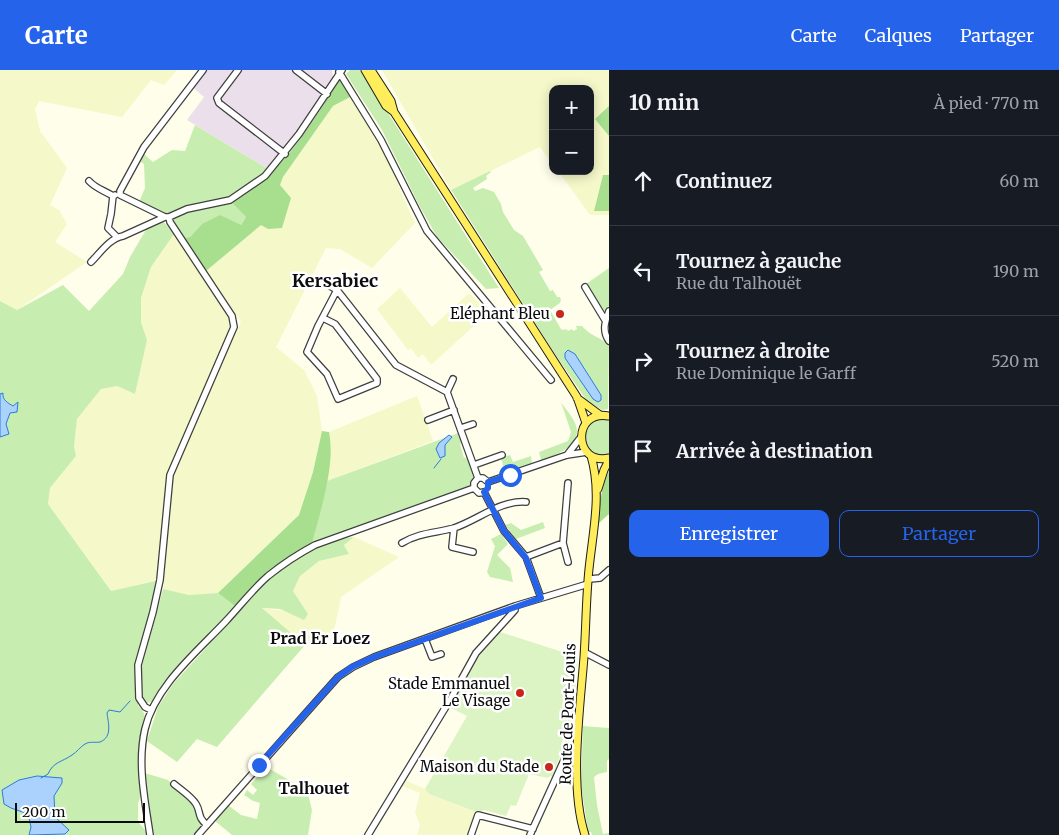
<!DOCTYPE html>
<html lang="fr">
<head>
<meta charset="utf-8">
<style>
  :root { --surface:#171b24; --page:#20242c; --text:#f1f3f6; --muted:#9ea1a6; --line:#363941; --accent:#2563eb }
  body { margin:0; font-family:Merriweather,serif; background:var(--page); color:var(--text) }
  .controls { position:absolute; right:15px; top:15px; display:grid; overflow:hidden; border-radius:10px; box-shadow:0 2px 12px #0003 }
  .controls button { width:45px; height:45px; display:grid; place-items:center; padding:0; border:0; border-bottom:1px solid var(--line); background:var(--surface); color:var(--text); font:25px sans-serif }
  .scale { position:absolute; left:15px; bottom:12px; width:130px; box-sizing:border-box; padding-left:5px; border:2px solid #0c0c0c; border-top:0; font-size:14px; line-height:18px; white-space:nowrap; color:#0c0c0c; -webkit-text-stroke:4px #fff; paint-order:stroke }
  .stop { position:absolute; width:15px; height:15px; margin:-11px; border:4px solid #2563eb; border-radius:50%; background:#fff }
  .stop.end { background:#2563eb; border-color:#fff; box-shadow:0 1px 5px #0008 }
  .list { margin:0; padding:0; list-style:none }
  h2 { display:flex; justify-content:space-between; align-items:center; height:65px; margin:0; padding:0 20px; font-size:21px }
  h2 small { font-size:16px; font-weight:400; color:var(--muted) }
  .list li { display:grid; grid-template-columns:32px 1fr auto; gap:15px; align-items:center; box-sizing:border-box; height:90px; padding:0 20px; border-top:1px solid var(--line) }
  .list b { display:block; font-size:19px; white-space:nowrap }
  .list p { margin:0; font-size:16px; white-space:nowrap; color:var(--muted) }
  .list em { font-size:16px; font-style:normal; color:var(--muted) }
  .actions { display:flex; gap:10px; padding:15px 20px }
  .actions a { flex:1; padding:11px 0; border:1px solid var(--accent); border-radius:10px; text-align:center; font-size:18px; color:var(--accent) }
  .actions .main { background:var(--accent); color:#fff }
  .icon { flex:none; width:28px; height:28px; fill:none; stroke:currentColor; stroke-width:2; stroke-linecap:round; stroke-linejoin:round }
  .map { position:relative; flex:none; width:609px; height:765px; overflow:hidden }
  header { display:flex; align-items:center; gap:30px; box-sizing:border-box; height:70px; padding:0 25px; background:var(--accent); color:#fff }
  header strong { font-size:24px }
  nav { display:flex; gap:28px; margin-inline-start:auto; font-size:18px }
  main { display:flex }
  aside { flex:1; background:var(--surface) }
  .map>svg:first-child { display:block }
</style>
</head>
<body>
<header>
<strong>Carte</strong>
<nav><a>Carte</a><a>Calques</a><a>Partager</a></nav>
</header>
<main>
<div class="map">
<svg width="609" height="765" viewBox="0 0 609 765">
  <rect width="100%" height="100%" fill="#fffeeb"/>
  <path fill="#ecdfec" d="M203,0h129l1,7 -1,4 -43,65 -21,23 -81,-49 17,-23 -13,-11z"/>
  <path fill="#f5f8c8" d="M0,0h177l-13,15 -13,-5 -29,37 -83,-16 -4,8 5,22 27,37 -17,37 9,5 8,14 -12,18 32,20 -70,48 -17,-9z
    M382,0h227v36l-14,13 14,17v39h-6l-9,35 15,1v4h-19l-32,-44h32v-82h-37v76l-13,-18 -89,43z
    M352,26l30,45 21,56 12,26 -43,45 -32,-19 -14,-1 -50,99 28,23 13,26 5,35 -9,41 -14,43 -81,78 -29,2 -26,-6 9,-113 69,-154 -35,-51 55,-47 22,-47 50,-71z
    M174,164l56,85 1,7 -63,149 -8,105 -49,11 -63,-87 2,-16 26,-32 -2,-10 3,-27 24,-30 16,-3 18,8 12,-54 -6,-18v-24l10,-31z
    M400,218l32,39 36,-33 3,1 17,18 -57,52 -8,-11 -5,4 -7,-10 -3,2 -31,-41z
    M417,326l16,45 -106,40 4,-38 -2,-11z
    M354,467l45,20 -58,40 -6,29 -11,21 -19,-2 -44,-37 47,6 -15,-23 7,-16 19,-14 30,-7 -5,-9z
    M405,710l20,9 4,5 47,18 -6,23h-53l3,-10 -5,-13 5,-19 -18,-7z"/>
  <path fill="#c8edb1" d="M350,0h9l3,2 137,216 -13,1 -49,-52 -18,-32 -37,-75 -36,-56z
    M195,55l73,44 -8,8 -30,21 -30,4 -32,12 -29,-12 6,-14 -1,-24 -5,-3 5,-7 9,8 19,-12 13,1z
    M490,101l1,1 -5,4 1,3 -14,9 2,3 8,-3 11,4 7,12 2,8 11,18 9,6 20,34 -4,2 11,19 3,-1 4,7h3l1,3 -1,3 -10,7 11,19 2,1 3,-1 2,2 4,-2 1,2 4,-2 -1,-3h6c8,10 18,11 27,19l-1,64 -6,1 -15,-9 -34,-50 -102,-161z
    M232,133l14,14 -6,9 -38,-2 -12,13 -7,1 -7,-11 -3,-9 18,-8z
    M163,151l11,13 -23,33 -10,31v24l6,18 -12,54 -18,-8 -16,3 -24,30 -3,27 2,10 -26,32 -2,16 63,87 49,-11 -22,85v40l6,8 1,9 -6,21v28l2,23 -3,10v18l8,9v4h-146v-534l17,9 46,-25 26,26 34,-37 7,-17 17,-29z
    M609,198v39l-3,6 -20,-29z
    M561,332c5,8 16,19 16,29 0,17 -23,25 -36,29l-2,-8 29,-11 3,-9z
    M598,349l11,1v35c-4,0 -8,1 -12,0 -19,-4 -15,-28 1,-36z
    M458,363l4,9 -2,2 4,14 4,-1 6,18 -3,11 -159,58 15,-63z
    M510,385l3,7 18,-6 1,8 -27,9 -4,-15z
    M543,452l2,6 -29,11 -11,-14 6,-2 10,7z
    M501,464l7,10 -11,11 13,13 3,14 -23,-5 -3,-5 8,-26 -4,-7z
    M354,467l-10,8 5,9 -30,7 -19,15 -7,15 15,23 -4,6 -24,-11 -18,-1 43,37 -88,102 -20,-8 -20,23 -30,-21 11,-34 15,-23 97,-106 28,-20 16,-9 25,-10z
    M163,519l26,6 29,-2 18,14 -75,80 -8,14 -6,2 -4,-3 -1,-3v-31z
    M583,656l26,2v31l-2,2v11l-9,2 -4,3 3,28 6,29 6,-1v2h-17l-1,-3h-3l-7,-48z
    M266,697l41,23 5,20 -4,25h-76l-17,-14 13,-16 13,10 16,4 3,-16 -7,-2 -9,-6 3,-5 6,5 4,-5 -6,-6z
    M145,703l23,7 22,20 5,6 2,13 7,6 -9,10h-42z"/>
  <path fill="#a8df8f" d="M340,9l12,17 -19,10 -50,71 -3,8 11,13 -9,30 -14,1 -7,-4 -55,46 -23,-33 7,-1 12,-13 18,-9 21,10 5,-8 -14,-14c10,-8 21,-15 31,-23 31,-26 55,-67 77,-101z
    M609,36v30l-14,-17z
    M603,105h6v36h-15z
    M322,361l7,1c7,33 -9,79 -17,112l-16,8 -31,23 -29,32 -18,-14 81,-78 14,-43z
    M609,401v43l-10,9c-1,-18 3,-36 10,-52z"/>
  <path fill="#dcf3c4" d="M500,562l78,25 -5,63 -11,22 1,1 -2,5 2,1 -11,28 -2,-1 -2,2 -19,-4 -13,32 -5,-1 -5,11 -22,-6 -5,3 -50,-19 -4,-5 42,-73 -16,-8h2l1,-2 -2,-1 23,-44z"/>
  <path fill="#aad2fc" stroke="#2a7cda" d="M568,280l7,4 26,41v5l-3,2 -5,-3 -28,-41v-5z
    M3,323c-1,7 5,10 10,13l5,-4 -1,10 -7,1 -4,11 3,10 -9,3v-43z
    M449,365l3,2 -7,8v11l-5,2 -4,-9 3,-6z
    M37,706l25,2v5l-8,13 1,21 14,13 -4,4 -36,1 2,-8 -3,-13 -17,-6 -7,-4 -2,-14 17,-10z"/>
  <g fill="none" stroke-linecap="round" stroke-linejoin="round">
    <path stroke="#2a7cda" stroke-width="1" d="M434,398l7,-9
      M41,708l7,-4c5,-12 14,-12 24,-19 5,-3 8,-8 13,-11 5,-3 10,-1 15,-2 13,-5 8,-20 7,-29l2,-3 11,2 10,-11"/>
    <g stroke="#3f3f3f" stroke-width="8">
      <path id="minor" d="M238,0l-21,28 2,5 66,51
        M296,0l31,24
        M339,2l42,68 46,91 124,149
        M89,111c6,7 16,10 24,15l2,-1
        M113,126l-2,18 -3,14 9,9
        M169,147h-4l-45,-22v-4l24,-44 59,-77
        M91,192c9,-9 19,-24 32,-26l42,-19
        M318,209l19,11 59,75 51,27 31,86
        M585,217l20,33
        M609,241c-4,11 -7,20 0,30
        M323,248l12,6 42,55v4l-39,16 -11,-25 -20,-22 11,-26 19,-36
        M447,322l6,-13
        M428,350l26,-10
        M461,358l12,-4
        M567,385l14,-18
        M474,395l28,-10
        M478,408h5l5,4 3,-1 76,-26 20,-3
        M478,408l-4,5v5l5,5 5,-1
        M484,422l20,39 22,26 15,41
        M454,458l-2,19 21,5
        M402,473c16,-10 34,-10 52,-15 24,-8 46,-28 72,-26
        M563,473l5,19
        M526,487l37,-14 5,-60
        M590,509l10,-1 9,-8
        M425,569l7,18 9,-3
        M584,582l25,13
        M151,640l-6,-3 -6,-9 -1,-33 15,-53 7,-32 10,-105 64,-148 -2,-11 -62,-94 -1,-5 18,-8 43,-9 35,-24 34,-42 43,-64
        M174,714c7,6 17,12 22,20 5,8 1,13 11,21
        M150,765c-5,-35 -13,-71 -5,-106 10,-43 52,-77 81,-108 14,-15 27,-32 42,-45 15,-12 30,-22 47,-31l159,-57
        M198,765l123,-139 17,-19 15,-10 21,-10 141,-51 73,-22
        M368,765l82,-135 26,-47 39,-43v-4
        M471,765l7,-20 55,14
        M530,765l35,-77 12,-41"/>
    </g>
    <g stroke="#1d1d1d" stroke-width="9">
      <path id="major" d="M365,0l21,36 8,6
        M371,0l20,31 3,11 183,285 9,26
        M577,328l23,17
        M609,346c-37,-7 -36,50 0,42
        M598,419l6,-19 5,-10
        M585,765c-16,-49 -5,-126 -1,-178 2,-29 2,-59 5,-88 4,-38 13,-76 2,-113"/>
    </g>
    <use href="#minor" stroke="#fff" stroke-width="5.5"/>
    <use href="#major" stroke="#ffed5b" stroke-width="7"/>
  </g>
  <g fill="none" stroke-linecap="round" stroke-linejoin="round">
    <path stroke="#2563eb" stroke-width="6" d="M259,695l79,-88 14,-10 22,-10 167,-59 -15,-40 -22,-27 -20,-39 4,-4v-6l22,-7"/>
  </g>
  <g fill="#c82718" stroke="#fff" stroke-width="2">
    <circle cx="560" cy="244" r="5"/>
    <circle cx="520" cy="623" r="5"/>
    <circle cx="549" cy="697" r="5"/>
  </g>
  <g text-anchor="middle" stroke-width="5" stroke-linejoin="round" paint-order="stroke">
    <g font-size="15" fill="#0c0c0c" stroke="#fff" text-anchor="end">
      <text x="550" y="249">Eléphant Bleu</text>
      <text x="510" y="619">Stade Emmanuel<tspan x="510" dy="17">Le Visage</tspan></text>
      <text x="539" y="702">Maison du Stade</text>
    </g>
    <g font-size="15" fill="#0c0c0c" stroke="#fff">
      <text transform="translate(568 644) rotate(-88)" y="5">Route de Port-Louis</text>
    </g>
    <g font-size="16" font-weight="bold" fill="#0c0c0c" stroke="#fff">
      <text x="320" y="574">Prad Er Loez</text>
      <text x="314" y="724">Talhouet</text>
    </g>
    <g font-size="18" font-weight="bold" fill="#0c0c0c" stroke="#fff">
      <text x="335" y="217">Kersabiec</text>
    </g>
  </g>
</svg>
<div class="controls">
<button>+</button>
<button>−</button>
</div>
<div class="scale">200 m</div>
<div class="stop" style="left:510px;top:405px"></div>
<div class="stop end" style="left:259px;top:695px"></div>
</div>
<aside>
<h2>10 min<small>À pied · 770 m</small></h2>
<ul class="list">
<li><svg class="icon" aria-label="ahead" viewBox="0 0 24 24"><path d="M12 20V5M6 11l6-6 6 6"/></svg><div><b>Continuez</b></div><em>60 m</em></li>
<li><svg class="icon" aria-label="left" viewBox="0 0 24 24"><path d="M17 20v-9H6M10 6l-5 5 5 5"/></svg><div><b>Tournez à gauche</b><p>Rue du Talhouët</p></div><em>190 m</em></li>
<li><svg class="icon" aria-label="right" viewBox="0 0 24 24"><path d="M7 20v-9h11M14 6l5 5-5 5"/></svg><div><b>Tournez à droite</b><p>Rue Dominique le Garff</p></div><em>520 m</em></li>
<li><svg class="icon" aria-label="arrive" viewBox="0 0 24 24"><path d="M6 21V4h12l-3 4 3 4H6"/></svg><div><b>Arrivée à destination</b></div></li>
</ul>
<div class="actions"><a class="main">Enregistrer</a><a>Partager</a></div>
</aside>
</main>
</body>
</html>
